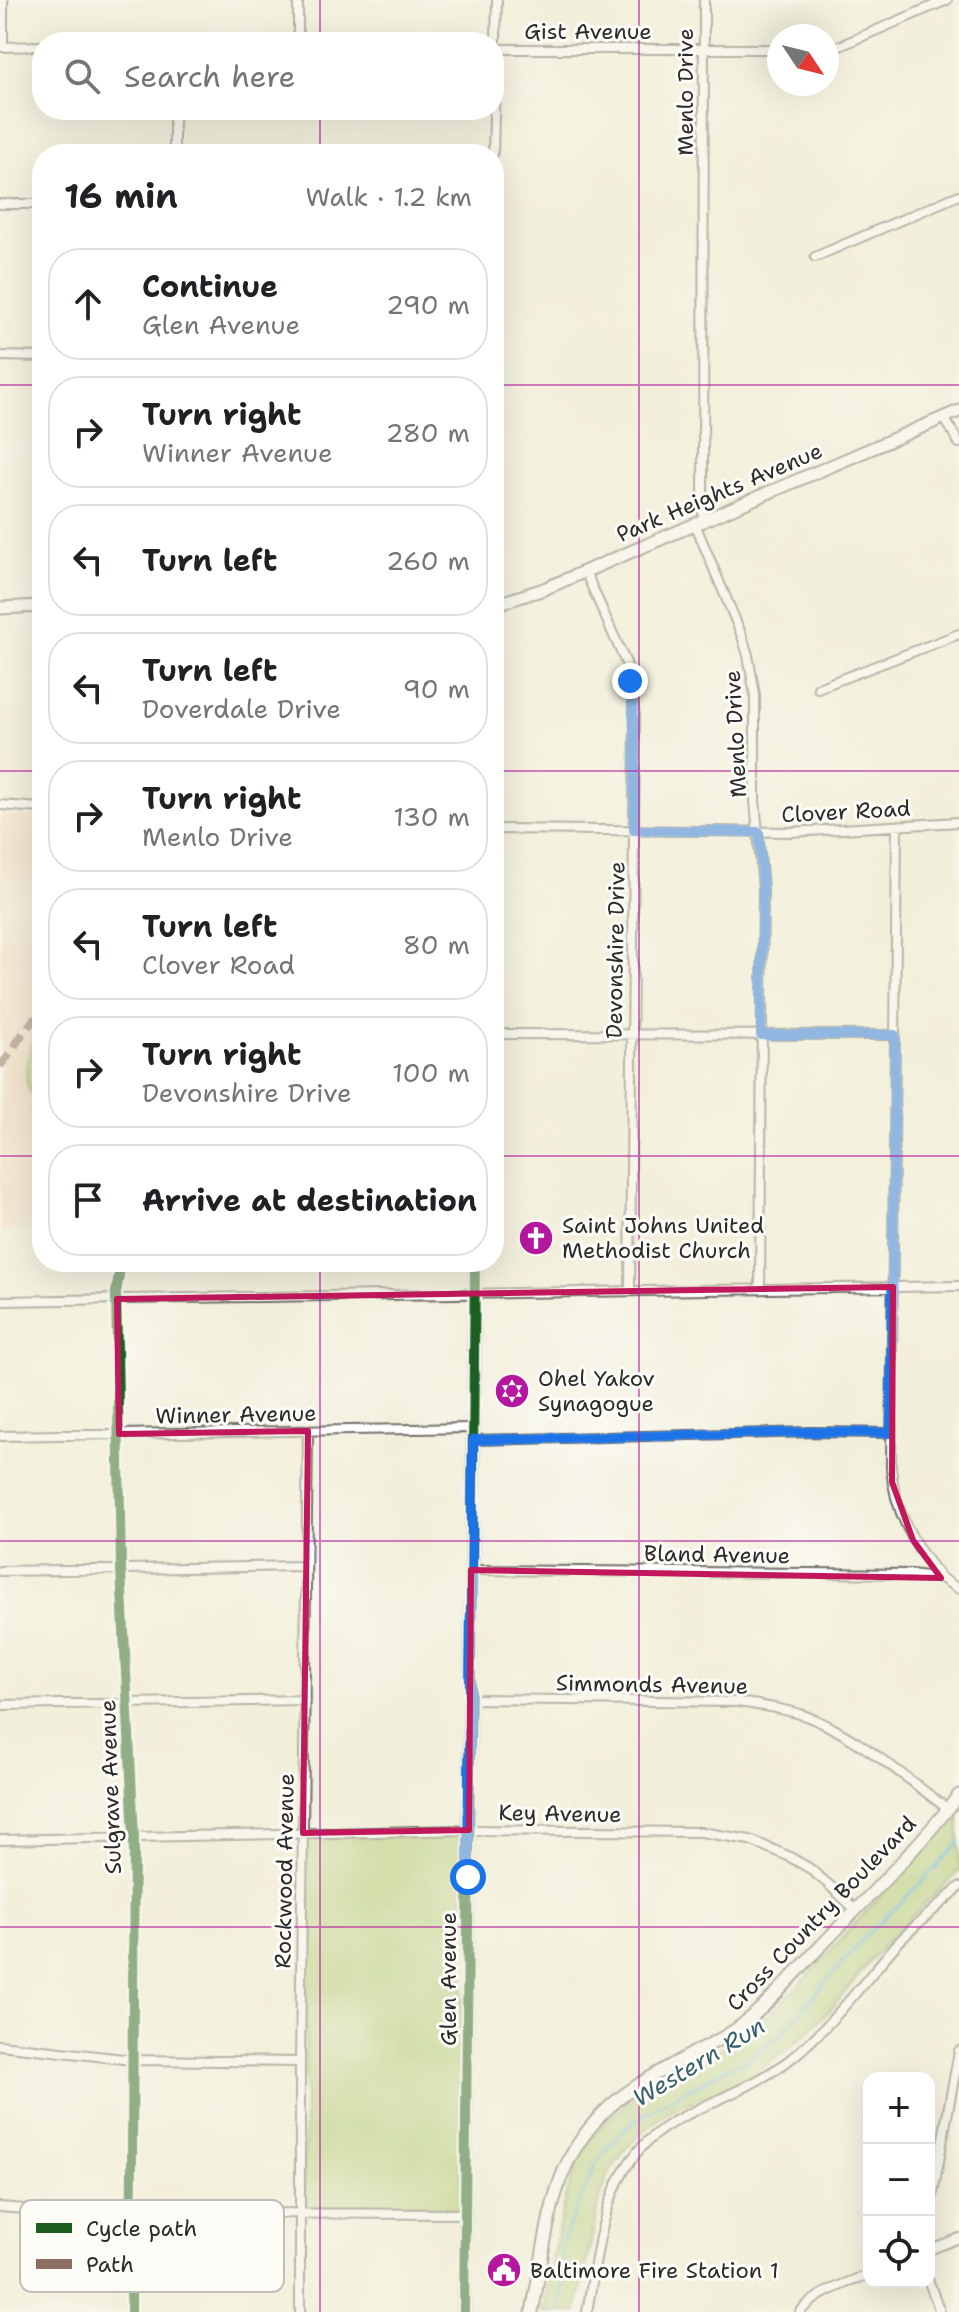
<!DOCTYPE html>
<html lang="en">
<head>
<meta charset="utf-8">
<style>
  :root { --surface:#fff; --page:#f2f2f2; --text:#202124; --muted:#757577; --line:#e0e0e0 }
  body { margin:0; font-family:"Shantell Sans",sans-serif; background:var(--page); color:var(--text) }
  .controls { position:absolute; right:24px; bottom:24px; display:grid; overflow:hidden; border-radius:16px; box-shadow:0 8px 32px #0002 }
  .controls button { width:72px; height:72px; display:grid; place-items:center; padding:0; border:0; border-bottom:2px solid var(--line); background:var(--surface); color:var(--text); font:40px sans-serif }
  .compass { position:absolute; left:767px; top:24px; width:72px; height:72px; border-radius:50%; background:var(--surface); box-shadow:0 8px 32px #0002; rotate:125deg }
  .stop { position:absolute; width:24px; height:24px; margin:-18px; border:6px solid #1a73e8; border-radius:50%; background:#fff }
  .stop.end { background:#1a73e8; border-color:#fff; box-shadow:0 2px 8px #0008 }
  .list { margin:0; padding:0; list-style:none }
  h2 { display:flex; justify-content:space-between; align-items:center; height:104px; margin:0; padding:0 32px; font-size:34px }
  h2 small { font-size:26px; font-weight:400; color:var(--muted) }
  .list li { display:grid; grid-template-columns:52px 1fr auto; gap:24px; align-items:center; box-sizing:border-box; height:112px; margin:0 16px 16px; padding:0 16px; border:2px solid var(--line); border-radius:32px }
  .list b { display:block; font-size:30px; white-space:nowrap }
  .list p { margin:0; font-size:26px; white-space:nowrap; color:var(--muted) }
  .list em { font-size:26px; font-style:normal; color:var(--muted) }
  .icon { flex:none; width:44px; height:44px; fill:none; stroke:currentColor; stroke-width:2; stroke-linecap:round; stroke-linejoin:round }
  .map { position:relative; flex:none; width:959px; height:2312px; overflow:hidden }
  .search { position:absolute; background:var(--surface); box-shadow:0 8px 32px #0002; left:32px; top:32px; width:472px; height:88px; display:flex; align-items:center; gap:20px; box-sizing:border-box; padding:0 28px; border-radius:32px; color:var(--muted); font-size:30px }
  .panel { position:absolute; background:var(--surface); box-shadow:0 8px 32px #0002; left:32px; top:144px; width:472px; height:1128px; border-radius:32px }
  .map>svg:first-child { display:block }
</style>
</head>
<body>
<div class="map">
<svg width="959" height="2312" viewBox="0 0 959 2312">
  <rect width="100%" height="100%" fill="#fdfcf7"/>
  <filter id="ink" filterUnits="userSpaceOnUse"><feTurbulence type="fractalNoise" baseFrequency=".0125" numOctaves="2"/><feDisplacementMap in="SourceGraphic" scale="16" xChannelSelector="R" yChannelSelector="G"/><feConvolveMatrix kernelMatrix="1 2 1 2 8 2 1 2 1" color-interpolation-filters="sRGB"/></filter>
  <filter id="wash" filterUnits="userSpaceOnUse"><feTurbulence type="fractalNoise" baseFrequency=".006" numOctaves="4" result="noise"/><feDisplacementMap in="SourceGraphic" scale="32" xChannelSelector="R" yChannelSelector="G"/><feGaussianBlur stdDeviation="1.8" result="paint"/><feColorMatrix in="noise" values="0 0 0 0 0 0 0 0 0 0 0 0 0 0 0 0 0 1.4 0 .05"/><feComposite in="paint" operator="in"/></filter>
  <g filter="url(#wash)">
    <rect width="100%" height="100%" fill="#f2efdb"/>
    <path fill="#efd6bb" d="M0,815l42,1v413l-42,2z"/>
    <path fill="#adcb72" stroke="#6c7b4e" stroke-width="2" d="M38,1025l4,1v82c-26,-24 -14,-54 -4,-83z
      M959,1809v62l-73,71 -55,67 -26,26 -27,22 -30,20 -80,35 -26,20 -17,18 -14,20 -11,26 -23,116h-34c11,-58 19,-143 60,-188 15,-16 34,-30 53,-41 35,-20 74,-34 105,-61 34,-30 65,-66 96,-101 34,-37 69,-74 102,-112z
      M464,1835l-3,374h-157l3,-371z"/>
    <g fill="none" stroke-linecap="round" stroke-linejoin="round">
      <path stroke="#4cadcb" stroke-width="3" d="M559,2312l6,-36 -4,-28 2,-8 34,-78 27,-32 13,-11 48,-29 11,-4 28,-17 22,-8 35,-27 81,-94 59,-57 38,-41"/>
    </g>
  </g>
  <g filter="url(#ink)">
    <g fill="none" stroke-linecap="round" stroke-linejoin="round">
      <g stroke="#717069" stroke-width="12">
        <path id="street" d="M3,0v47
          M298,42v-42
          M1,47l41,-1
          M827,48h8l112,-48
          M494,49h285
          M174,154v-44
          M493,154l4,-154
          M0,204h42
          M815,257l144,-62
          M0,356l42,1
          M944,417l15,26
          M703,520l1,-520
          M695,524l47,112 6,19 7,40v106l8,87 -3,401
          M585,571l41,92 9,52 -5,576
          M818,688l141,-54
          M0,805l42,3
          M897,828l-6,639c3,43 22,78 50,111
          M494,829l297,3 168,-10
          M494,1034l401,1
          M121,1262l-5,31 5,276 13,269 -3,474
          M0,1301l959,-15
          M0,1436l473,-8
          M473,1440l341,-8 77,1
          M471,1570l440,4 30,4 18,11
          M0,1571l306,-5
          M469,1699l269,3c21,3 42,6 62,12 51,17 105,63 148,95
          M0,1705l305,-5
          M0,1840l469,-10 232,2 49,8 38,16 21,12 19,16 28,26
          M0,2045l132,15 168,2
          M0,2207l61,5 405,2
          M929,2215l30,-164
          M929,2250l30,-12
          M929,2282l11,30
          M300,2312v-250l8,-631
          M587,2312c13,-72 16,-151 88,-191 40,-22 82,-35 118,-64 39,-32 70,-74 103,-112 19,-21 43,-38 63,-58
          M800,2312c17,-20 45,-28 69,-38"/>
      </g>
      <g stroke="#717069" stroke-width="15">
        <path id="secondary" d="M494,605l50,-16 415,-178
          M0,608l42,-2
          M464,2312l11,-1050
          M532,2312c10,-48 16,-116 40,-158 29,-51 69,-73 118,-99 18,-10 37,-18 53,-31 28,-22 52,-51 77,-77 47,-49 97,-98 139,-152"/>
      </g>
      <use href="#street" stroke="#fff" stroke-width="8"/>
      <use href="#secondary" stroke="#fff" stroke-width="11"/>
      <path stroke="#8d6e63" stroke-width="8" stroke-dasharray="16 8" stroke-linecap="butt" d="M0,1066c14,-14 26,-45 42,-51"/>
      <g stroke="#fdfcf7" stroke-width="15">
        <path id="cycleway" d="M121,1262l-5,31 5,276 13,269 -3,474
          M464,2312l11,-1050"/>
      </g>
      <use href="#cycleway" stroke="#1b5e20" stroke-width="10"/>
    </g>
  </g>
  <g fill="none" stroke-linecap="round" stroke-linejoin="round" filter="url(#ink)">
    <path stroke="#1a73e8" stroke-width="10" d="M468,1877l5,-437 341,-8 77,1 4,-398h-134l2,-147 -4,-56 -125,-2 1,-98 -5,-51"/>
  </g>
  <path d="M0 0H959V2312H0ZM893,1287l-1,195 21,58 28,38 -470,-8 -2,260 -166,3 5,-402 -189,3 -2,-135z" fill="#f2efdb" fill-opacity=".55" fill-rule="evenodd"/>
  <path fill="none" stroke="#c2185b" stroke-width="6" stroke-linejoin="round" d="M893,1287l-1,195 21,58 28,38 -470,-8 -2,260 -166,3 5,-402 -189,3 -2,-135z"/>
  <path fill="none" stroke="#b5179e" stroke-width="2" stroke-opacity="0.55" d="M320,0v42M639,0v2312M320,110v44M0,385h42M494,385h465M0,771h42M494,771h465M0,1156h42M494,1156h465M320,1262v1050M0,1541h959M0,1927h959"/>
  <defs>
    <g id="church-disc" transform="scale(1.8)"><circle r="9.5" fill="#b5179e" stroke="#fdfcf7"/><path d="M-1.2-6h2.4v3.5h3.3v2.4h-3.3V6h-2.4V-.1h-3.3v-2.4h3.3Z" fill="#fff"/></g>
    <g id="synagogue-disc" transform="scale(1.8)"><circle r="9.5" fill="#b5179e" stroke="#fdfcf7"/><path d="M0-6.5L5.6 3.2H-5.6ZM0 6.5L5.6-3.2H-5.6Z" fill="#fff"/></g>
    <g id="civic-disc" transform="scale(1.8)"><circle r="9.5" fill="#b5179e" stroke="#fdfcf7"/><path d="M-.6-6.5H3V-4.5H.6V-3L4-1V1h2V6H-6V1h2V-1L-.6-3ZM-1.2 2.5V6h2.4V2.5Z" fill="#fff"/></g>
  </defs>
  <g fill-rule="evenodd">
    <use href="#church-disc" x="536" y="1238"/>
    <use href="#synagogue-disc" x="512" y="1391"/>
    <use href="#civic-disc" x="504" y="2270"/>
  </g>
  <g text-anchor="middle" stroke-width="6" stroke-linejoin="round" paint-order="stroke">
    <g font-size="22" fill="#2b2b2b" stroke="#fdfcf7">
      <text x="588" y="39">Gist Avenue</text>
      <text transform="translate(685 92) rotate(-90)" y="8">Menlo Drive</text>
      <text transform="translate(719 492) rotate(-23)" y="8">Park Heights Avenue</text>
      <text transform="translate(735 734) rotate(-93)" y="8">Menlo Drive</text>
      <text transform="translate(846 811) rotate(-3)" y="8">Clover Road</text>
      <text transform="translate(615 950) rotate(-89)" y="8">Devonshire Drive</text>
      <text transform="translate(236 1414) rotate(-1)" y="8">Winner Avenue</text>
      <text transform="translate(717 1554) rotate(1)" y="8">Bland Avenue</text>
      <text transform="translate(652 1684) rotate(1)" y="8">Simmonds Avenue</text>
      <text transform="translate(110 1787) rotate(-92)" y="8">Sulgrave Avenue</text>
      <text transform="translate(560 1813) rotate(1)" y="8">Key Avenue</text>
      <text transform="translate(284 1871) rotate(-89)" y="8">Rockwood Avenue</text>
      <text transform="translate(821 1913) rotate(-46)" y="8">Cross Country Boulevard</text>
      <text transform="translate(448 1979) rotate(-90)" y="8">Glen Avenue</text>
    </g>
    <g font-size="22" fill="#2b2b2b" stroke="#fdfcf7" text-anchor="start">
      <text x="562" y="1233">Saint Johns United<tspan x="562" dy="25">Methodist Church</tspan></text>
      <text x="538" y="1386">Ohel Yakov<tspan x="538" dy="25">Synagogue</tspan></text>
      <text x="530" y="2278">Baltimore Fire Station 1</text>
    </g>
    <g font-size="24" font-style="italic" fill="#385f6b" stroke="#fdfcf7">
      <text transform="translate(699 2062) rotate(-31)" y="8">Western Run</text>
    </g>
  </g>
  <rect x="20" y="2200" width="264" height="92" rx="12" fill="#fdfcf7" stroke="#bebdba" stroke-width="2"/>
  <rect x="36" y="2223" width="36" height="10" fill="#1b5e20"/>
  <rect x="36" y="2259" width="36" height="10" fill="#8d6e63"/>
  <g font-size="22" fill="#2b2b2b">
    <text x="86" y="2236">Cycle path</text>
    <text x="86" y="2272">Path</text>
  </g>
</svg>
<div class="controls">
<button>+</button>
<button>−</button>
<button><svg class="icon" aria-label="locate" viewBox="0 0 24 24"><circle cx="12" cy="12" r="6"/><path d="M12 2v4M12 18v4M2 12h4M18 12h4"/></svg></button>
</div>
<svg class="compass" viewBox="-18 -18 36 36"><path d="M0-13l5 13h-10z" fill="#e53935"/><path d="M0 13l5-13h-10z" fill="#757577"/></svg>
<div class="stop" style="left:468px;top:1877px"></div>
<div class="stop end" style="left:630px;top:681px"></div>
<div class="search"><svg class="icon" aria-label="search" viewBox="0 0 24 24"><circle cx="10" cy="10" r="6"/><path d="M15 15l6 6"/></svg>Search here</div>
<section class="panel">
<h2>16 min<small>Walk · 1.2 km</small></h2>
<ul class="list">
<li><svg class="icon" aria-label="ahead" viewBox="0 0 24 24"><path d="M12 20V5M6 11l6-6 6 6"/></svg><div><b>Continue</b><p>Glen Avenue</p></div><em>290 m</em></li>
<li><svg class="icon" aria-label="right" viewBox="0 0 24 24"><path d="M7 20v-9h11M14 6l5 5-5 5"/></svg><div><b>Turn right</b><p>Winner Avenue</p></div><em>280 m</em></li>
<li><svg class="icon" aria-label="left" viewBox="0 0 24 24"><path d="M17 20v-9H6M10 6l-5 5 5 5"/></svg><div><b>Turn left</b></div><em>260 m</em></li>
<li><svg class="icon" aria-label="left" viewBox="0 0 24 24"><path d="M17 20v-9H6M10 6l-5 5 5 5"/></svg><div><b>Turn left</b><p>Doverdale Drive</p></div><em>90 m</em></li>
<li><svg class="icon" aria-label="right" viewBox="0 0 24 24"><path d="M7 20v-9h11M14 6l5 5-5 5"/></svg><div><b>Turn right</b><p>Menlo Drive</p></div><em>130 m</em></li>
<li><svg class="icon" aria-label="left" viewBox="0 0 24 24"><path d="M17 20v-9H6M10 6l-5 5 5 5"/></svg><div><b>Turn left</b><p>Clover Road</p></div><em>80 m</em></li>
<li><svg class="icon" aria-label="right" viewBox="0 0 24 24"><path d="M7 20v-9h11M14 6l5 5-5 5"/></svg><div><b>Turn right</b><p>Devonshire Drive</p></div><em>100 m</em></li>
<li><svg class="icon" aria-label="arrive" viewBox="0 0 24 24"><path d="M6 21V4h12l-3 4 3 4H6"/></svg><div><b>Arrive at destination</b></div></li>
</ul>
</section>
</div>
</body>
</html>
